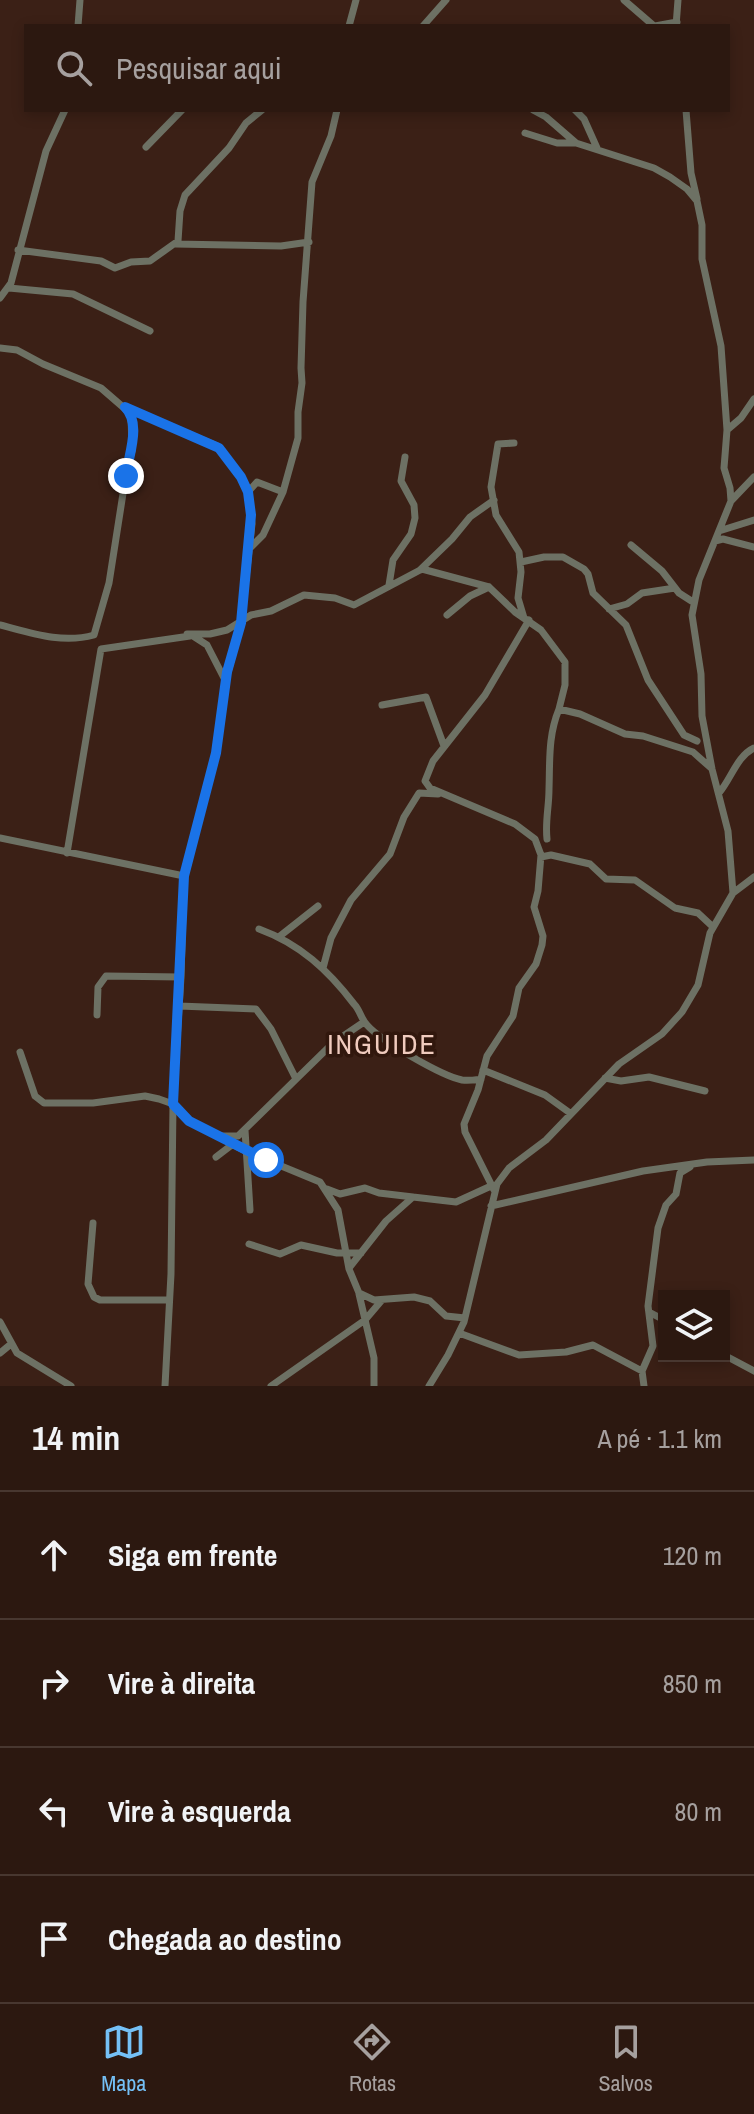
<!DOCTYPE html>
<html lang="pt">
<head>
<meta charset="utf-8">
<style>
  :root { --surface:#2c1810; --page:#342119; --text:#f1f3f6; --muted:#a6a09f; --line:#483730; --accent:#74c0f6 }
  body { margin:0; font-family:"Archivo Narrow",sans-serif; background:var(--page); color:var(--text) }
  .controls { position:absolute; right:24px; bottom:24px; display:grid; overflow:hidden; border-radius:0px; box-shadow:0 4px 12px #0003 }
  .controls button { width:72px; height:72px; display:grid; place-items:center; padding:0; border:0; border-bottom:2px solid var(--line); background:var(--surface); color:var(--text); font:40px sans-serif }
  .stop { position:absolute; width:24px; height:24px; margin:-18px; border:6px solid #1a73e8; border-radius:50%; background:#fff }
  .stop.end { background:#1a73e8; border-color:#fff; box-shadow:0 2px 8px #0008 }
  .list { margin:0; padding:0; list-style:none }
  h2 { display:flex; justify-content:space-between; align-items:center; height:104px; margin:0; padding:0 32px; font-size:34px }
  h2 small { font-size:26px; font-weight:400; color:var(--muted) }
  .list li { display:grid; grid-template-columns:52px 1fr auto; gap:24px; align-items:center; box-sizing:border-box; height:128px; padding:0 32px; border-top:2px solid var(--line) }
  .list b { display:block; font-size:30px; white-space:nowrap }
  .list em { font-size:26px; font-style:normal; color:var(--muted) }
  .icon { flex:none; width:44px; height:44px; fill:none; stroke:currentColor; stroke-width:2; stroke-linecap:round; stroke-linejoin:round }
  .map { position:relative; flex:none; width:754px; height:1386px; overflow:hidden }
  .search { position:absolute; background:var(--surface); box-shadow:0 4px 12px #0003; left:24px; right:24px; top:24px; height:88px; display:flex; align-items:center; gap:20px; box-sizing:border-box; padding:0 28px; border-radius:0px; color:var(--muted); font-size:30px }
  .sheet { height:616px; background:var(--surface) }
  nav { display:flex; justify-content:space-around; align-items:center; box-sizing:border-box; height:112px; border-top:2px solid var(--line); background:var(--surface); font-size:22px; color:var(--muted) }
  nav a { display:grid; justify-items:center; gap:4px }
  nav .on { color:var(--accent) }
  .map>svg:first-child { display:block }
</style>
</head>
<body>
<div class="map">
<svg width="754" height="1386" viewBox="0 0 754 1386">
  <rect width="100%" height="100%" fill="#3b2016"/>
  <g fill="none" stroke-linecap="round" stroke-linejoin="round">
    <path stroke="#6d7164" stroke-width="7" d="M624,0l30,26
      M78,26l2,-26
      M349,26l7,-26
      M423,26l23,-26
      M655,26l22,-4
      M676,26l2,-26
      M533,110l13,7 30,26 78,25 16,9 17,12 10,12 5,24v34l19,87 6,84
      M575,110l9,9 13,29
      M686,110l5,63 6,26
      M525,133l32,10h19
      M146,147l36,-37
      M175,244l106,2 28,-4
      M18,250l83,11 14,7 16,-6 19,-1 28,-20 2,-30 5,-16 44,-47 17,-25 16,-13
      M9,288l64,6 77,37
      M0,298l11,-15 35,-132 19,-41
      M0,348l17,2 26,14 58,24 30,26 1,37 -5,17 -18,115 -15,52c-32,9 -63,-2 -94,-10
      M127,408l90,38 24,31 7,15
      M514,443l-16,1 -7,43 5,28 23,37 2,20 -3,26 6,20
      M731,501l23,-24
      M719,531l35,-11
      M715,541l8,-2 31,8
      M631,545l31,26 17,22 14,9
      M248,550l15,-15 20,-43
      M521,562l23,-5h19l21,12 4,5 5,19 33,32 22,55 36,55 13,6
      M420,570l32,-31 18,-22 24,-17
      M389,585l4,-25 18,-26 4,-16 -1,-13 -13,-24 4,-24
      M609,609l18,-5 15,-11 33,-5
      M447,615l23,-19 19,-9
      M187,634h23l17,-4 24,-15 20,-4 33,-16 31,3 19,7 68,-36 67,18 26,25 26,18 24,32v23l-6,24
      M193,636l14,9 18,35
      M382,705l44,-8 18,49
      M719,793c12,-14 18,-37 35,-45
      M0,838l184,38 -3,101 -8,127 -2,170 -6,112
      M547,839c-2,-17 2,-32 2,-50 1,-29 -1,-53 10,-80l21,5 45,20 18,2 50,16 18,16
      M67,853l34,-204 89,-13
      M541,857l10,-2 39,9 16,15 29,1 40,28 23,5 15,14
      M184,876l32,-123 11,-77 14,-53 11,-99 -4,-32 9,-10 26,10 15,-54v-26l4,-29 -1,-15 2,-66 9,-120 19,-46 6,-26
      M733,893l21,-16
      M259,929c41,15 69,41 95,75 6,6 7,15 13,21 14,16 75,51 95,55 7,1 12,0 19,-1
      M280,936l38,-30
      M323,968l8,-30 20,-38 39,-46 14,-37 15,-24 19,1
      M179,1006l77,3 15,20 25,50
      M97,1015l1,-28 8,-11 75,1
      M20,1052l15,44 9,7h49l52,-7 14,3 14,5 16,17 56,30 75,31 18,28 11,59 10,24 15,7 40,-3 16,4 16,15 19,2
      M483,1070l62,25 25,18
      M605,1078l16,3 28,-4 56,14
      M245,1130l5,80
      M223,1136h15l95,-93 31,-21
      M216,1157l17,-13
      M327,1189l13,5 25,-6 14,5 34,4
      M494,1190l-29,-58 -1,-8 14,-34 9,-34 26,-40 6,-28 17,-24 6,-19 1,-9 -9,-29 4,-16 3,-36 -6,-16 -20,-15 -85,-36 -5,-7 8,-20 52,-66 44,-75
      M491,1206l152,-35 64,-9 47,-2
      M93,1223l-5,61 6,13 6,3h69
      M249,1244l31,10 21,-9 36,8h24
      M349,1268l37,-47 27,-24 43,5 35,-16
      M359,1294l15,64v28
      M649,1312l15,8
      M0,1322l17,31 54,33
      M459,1333l60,22 47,-3 27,-7 49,26
      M0,1353l11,-9
      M724,1355l30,16
      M271,1386l94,-66 17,-20
      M429,1386l19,-31 16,-33 33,-138 12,-16 37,-28 73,-76 43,-30 20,-22 16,-27 12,-52 23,-40 -5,-62 -16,-62 -10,-53 -1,-42 -9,-59 7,-35 32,-79 -1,-13 -6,-20 3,-38 14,-12 13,-19
      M644,1386l-2,-15 11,-25 -5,-40 10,-78 8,-23 10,-11 4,-21 10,-6"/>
  </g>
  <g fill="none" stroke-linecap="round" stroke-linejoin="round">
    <path stroke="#1a73e8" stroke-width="10" d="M126,476c2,-20 16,-52 -1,-69l94,41 22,29 7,15 3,23 -10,108 -14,49 -11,81 -32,123 -11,228 16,17 77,39"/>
  </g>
  <g text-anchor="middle" stroke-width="7" stroke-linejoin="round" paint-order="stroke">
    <g font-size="28" letter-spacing="2" fill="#f0cbbe" stroke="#31170d">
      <text x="382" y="1054">INGUIDE</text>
    </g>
  </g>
</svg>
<div class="controls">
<button><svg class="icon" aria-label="layers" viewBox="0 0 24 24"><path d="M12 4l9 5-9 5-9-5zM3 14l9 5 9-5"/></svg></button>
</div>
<div class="stop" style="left:266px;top:1160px"></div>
<div class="stop end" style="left:126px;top:476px"></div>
<div class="search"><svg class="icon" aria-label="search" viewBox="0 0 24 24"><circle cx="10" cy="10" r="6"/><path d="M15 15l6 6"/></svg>Pesquisar aqui</div>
</div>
<section class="sheet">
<h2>14 min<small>A pé · 1.1 km</small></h2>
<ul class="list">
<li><svg class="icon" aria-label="ahead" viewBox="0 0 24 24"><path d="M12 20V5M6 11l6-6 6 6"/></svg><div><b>Siga em frente</b></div><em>120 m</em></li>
<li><svg class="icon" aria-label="right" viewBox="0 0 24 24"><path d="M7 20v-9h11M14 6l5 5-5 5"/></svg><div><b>Vire à direita</b></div><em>850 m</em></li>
<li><svg class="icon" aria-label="left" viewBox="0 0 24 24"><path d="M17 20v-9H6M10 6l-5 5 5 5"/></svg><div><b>Vire à esquerda</b></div><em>80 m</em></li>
<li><svg class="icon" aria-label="arrive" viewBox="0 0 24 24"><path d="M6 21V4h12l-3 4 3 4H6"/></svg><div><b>Chegada ao destino</b></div></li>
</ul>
</section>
<nav>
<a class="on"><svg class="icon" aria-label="map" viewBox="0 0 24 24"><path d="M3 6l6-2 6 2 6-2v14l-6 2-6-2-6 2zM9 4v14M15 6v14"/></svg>Mapa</a>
<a><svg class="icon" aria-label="directions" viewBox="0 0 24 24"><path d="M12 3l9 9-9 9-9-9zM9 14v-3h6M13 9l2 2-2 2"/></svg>Rotas</a>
<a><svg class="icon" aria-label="saved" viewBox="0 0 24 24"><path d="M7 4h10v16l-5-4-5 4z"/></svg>Salvos</a>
</nav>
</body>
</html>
